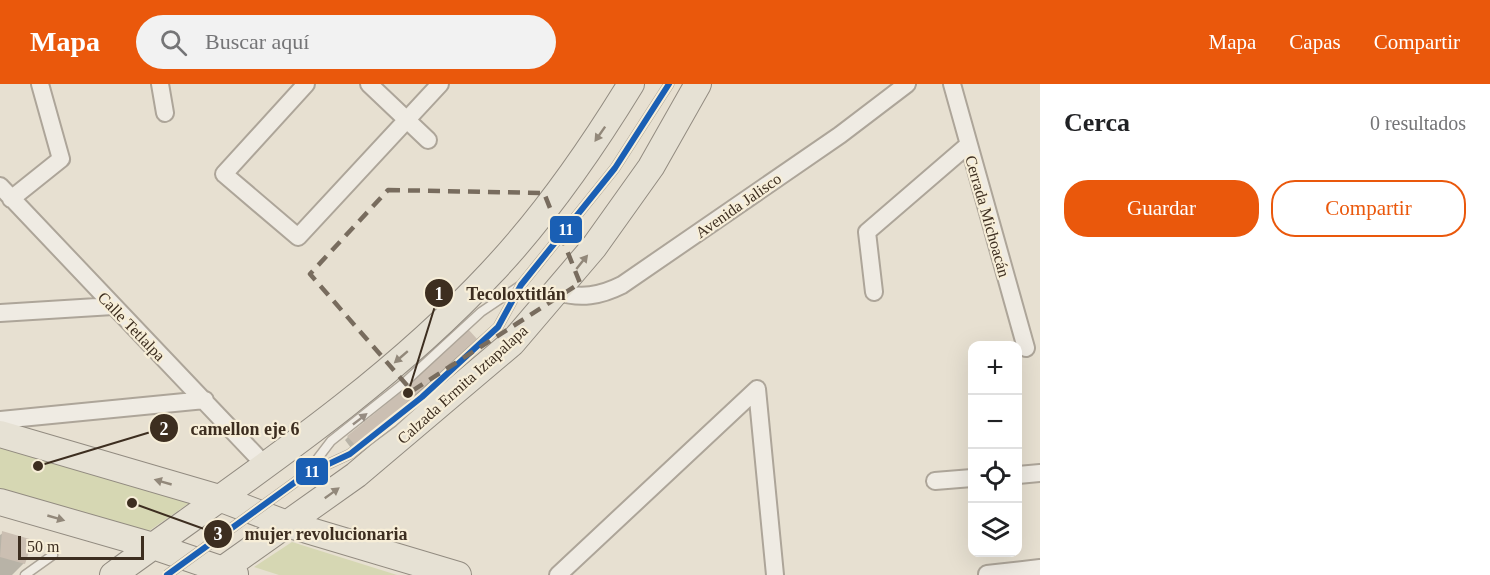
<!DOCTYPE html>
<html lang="es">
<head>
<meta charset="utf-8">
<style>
  :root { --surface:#fff; --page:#f2f2f2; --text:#202124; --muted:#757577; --line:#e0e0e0; --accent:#ea580c }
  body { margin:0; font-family:"Times New Roman",serif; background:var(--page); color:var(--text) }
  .controls { position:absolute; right:18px; bottom:18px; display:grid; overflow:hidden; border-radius:12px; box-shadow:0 6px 24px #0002 }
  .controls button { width:54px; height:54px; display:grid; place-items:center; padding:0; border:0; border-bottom:2px solid var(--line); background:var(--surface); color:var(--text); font:30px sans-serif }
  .scale { position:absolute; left:18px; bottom:15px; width:126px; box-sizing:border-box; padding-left:6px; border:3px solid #3d2e20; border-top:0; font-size:16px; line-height:21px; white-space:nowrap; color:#3d2e20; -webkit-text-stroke:4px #f7eed8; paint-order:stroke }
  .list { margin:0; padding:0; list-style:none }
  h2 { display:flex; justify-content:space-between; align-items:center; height:78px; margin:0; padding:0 24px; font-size:26px }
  h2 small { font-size:20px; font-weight:400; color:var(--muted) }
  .actions { display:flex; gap:12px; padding:18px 24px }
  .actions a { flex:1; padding:14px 0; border:2px solid var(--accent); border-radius:24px; text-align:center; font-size:21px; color:var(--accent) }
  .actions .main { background:var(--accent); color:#fff }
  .icon { flex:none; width:33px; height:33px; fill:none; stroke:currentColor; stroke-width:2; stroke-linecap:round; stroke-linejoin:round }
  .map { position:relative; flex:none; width:1040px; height:491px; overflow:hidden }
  header { display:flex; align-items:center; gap:36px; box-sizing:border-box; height:84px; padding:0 30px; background:var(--accent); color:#fff }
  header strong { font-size:28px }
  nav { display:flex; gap:33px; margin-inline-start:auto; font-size:21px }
  .search { width:420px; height:54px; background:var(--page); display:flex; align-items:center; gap:15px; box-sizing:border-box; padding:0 21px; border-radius:33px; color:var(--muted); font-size:22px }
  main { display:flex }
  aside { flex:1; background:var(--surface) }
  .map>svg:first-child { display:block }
</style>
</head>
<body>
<header>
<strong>Mapa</strong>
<div class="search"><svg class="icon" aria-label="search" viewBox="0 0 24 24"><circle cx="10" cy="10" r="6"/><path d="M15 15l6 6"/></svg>Buscar aquí</div>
<nav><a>Mapa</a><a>Capas</a><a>Compartir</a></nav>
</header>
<main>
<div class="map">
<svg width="1040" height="491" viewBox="0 0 1040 491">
  <rect width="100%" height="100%" fill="#e7e0d1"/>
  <path fill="#d6d7b3" d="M0,359l192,58 -46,32 -146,-44z
    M292,458l105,33h-118l-25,-8z"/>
  <path fill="#0003" d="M411,316l-60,48 -6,-8 3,-3z
    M3,449l21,30 -12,12h-12v-40z"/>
  <path fill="#cbbfb2" d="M468,245l9,10 -15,15 -72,65 -35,26 -8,-9 60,-49z
    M2,447l31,9 -8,24 -25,-7z"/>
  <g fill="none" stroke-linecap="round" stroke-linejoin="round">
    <g stroke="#ada599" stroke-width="11">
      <path id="lane" d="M305,391l26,-34 73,-58 77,-71 40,-27 94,-117 54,-84
        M25,491l28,-20"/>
    </g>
    <g stroke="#ada599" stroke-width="20">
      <path id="street" d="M160,0l5,29
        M306,0l-82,90 74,63 142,-153
        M369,0l59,56
        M952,0l74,264
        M0,102l265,279
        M11,115l50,-40 -21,-75
        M557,208c24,7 43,4 65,-7l218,-150 67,-51
        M874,208l-7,-60 101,-87
        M0,229l113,-7
        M757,305l18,186
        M0,336l205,-20
        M1018,391l22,-2
        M935,397l37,-3
        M987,490l53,-6
        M558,491l199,-186"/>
    </g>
    <g stroke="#928b80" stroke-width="28">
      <path id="primary" d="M0,350l219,64 68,26 171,51
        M0,418l153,44 82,28
        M113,491c129,-94 268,-184 378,-302 54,-57 99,-122 140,-189
        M215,491l141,-100 156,-132 82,-96 57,-80 47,-83"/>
    </g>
    <use href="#lane" stroke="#efebe3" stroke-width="8"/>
    <use href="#street" stroke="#efebe3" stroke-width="16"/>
    <use href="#primary" stroke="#e6e1d4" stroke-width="26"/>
    <g stroke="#ada599" stroke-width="11" stroke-linecap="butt">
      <path id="lane-bridge" d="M167,491l138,-100 45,-21 43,-32 105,-95 23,-42"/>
    </g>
    <use href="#lane-bridge" stroke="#efebe3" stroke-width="8"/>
    <g stroke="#f7eed8" stroke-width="10">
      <path id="bus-1" d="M167,491l138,-100 45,-21 72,-57 76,-70 23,-42 94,-117 54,-84"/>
    </g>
    <use href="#bus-1" stroke="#1a5fb4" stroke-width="6"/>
  </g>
  <defs><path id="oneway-solid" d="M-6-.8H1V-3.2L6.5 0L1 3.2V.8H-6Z" transform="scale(1.5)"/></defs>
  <g fill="#92887a">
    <use href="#oneway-solid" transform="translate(600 50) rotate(125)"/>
    <use href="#oneway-solid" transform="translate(582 178) rotate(-51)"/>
    <use href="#oneway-solid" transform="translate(401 273) rotate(139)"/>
    <use href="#oneway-solid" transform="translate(163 398) rotate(-164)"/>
    <use href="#oneway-solid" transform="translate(332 409) rotate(-36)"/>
    <use href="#oneway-solid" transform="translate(56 434) rotate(16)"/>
  </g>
  <use fill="#968c82" href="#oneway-solid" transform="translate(360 335) rotate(-38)"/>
  <path fill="none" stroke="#786c5e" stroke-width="4.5" stroke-dasharray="12 8" stroke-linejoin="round" d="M388,106l156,3 36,90 -168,108 -102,-117z"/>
  <g text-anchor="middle" stroke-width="4.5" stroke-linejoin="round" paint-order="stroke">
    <g font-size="16" fill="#3d2e20" stroke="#f7eed8">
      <text transform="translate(738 121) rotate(-35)" y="6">Avenida Jalisco</text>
      <text transform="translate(988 132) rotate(74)" y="6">Cerrada Michoacán</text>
      <text transform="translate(132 242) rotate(46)" y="6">Calle Tetlalpa</text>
      <text transform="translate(462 300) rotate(-42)" y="6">Calzada Ermita Iztapalapa</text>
    </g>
  </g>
  <path fill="none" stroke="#3d2e20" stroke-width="2" d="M408 309L439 209M38 382L164 344M132 419L218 450"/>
  <g fill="#3d2e20" stroke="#f7eed8" stroke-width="2">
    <circle cx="408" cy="309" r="6"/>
    <circle cx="38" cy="382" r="6"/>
    <circle cx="132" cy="419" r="6"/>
    <circle cx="439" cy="209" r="15"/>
    <circle cx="164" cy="344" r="15"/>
    <circle cx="218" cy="450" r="15"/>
  </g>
  <g font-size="18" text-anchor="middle" font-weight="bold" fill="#fff">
    <text x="439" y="216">1</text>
    <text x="164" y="351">2</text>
    <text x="218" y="456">3</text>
  </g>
  <g font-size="18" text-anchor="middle" font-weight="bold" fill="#3d2e20" stroke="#f7eed8" stroke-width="4.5" stroke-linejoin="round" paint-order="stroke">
    <text x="516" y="216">Tecoloxtitlán</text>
    <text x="245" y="351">camellon eje 6</text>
    <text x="326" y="456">mujer revolucionaria</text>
  </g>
  <g stroke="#f7eed8" stroke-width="2">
    <rect x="549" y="131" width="34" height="29" rx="6" fill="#1a5fb4"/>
    <rect x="295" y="373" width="34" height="29" rx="6" fill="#1a5fb4"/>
  </g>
  <g font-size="16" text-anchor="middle" font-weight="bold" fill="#fff">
    <text x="566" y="151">11</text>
    <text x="312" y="393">11</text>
  </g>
</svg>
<div class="controls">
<button>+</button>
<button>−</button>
<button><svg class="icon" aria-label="locate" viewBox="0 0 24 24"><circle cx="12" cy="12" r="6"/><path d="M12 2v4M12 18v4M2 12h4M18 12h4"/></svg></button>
<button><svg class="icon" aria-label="layers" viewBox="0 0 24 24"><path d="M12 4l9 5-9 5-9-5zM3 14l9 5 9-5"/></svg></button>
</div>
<div class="scale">50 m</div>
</div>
<aside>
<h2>Cerca<small>0 resultados</small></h2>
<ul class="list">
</ul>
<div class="actions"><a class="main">Guardar</a><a>Compartir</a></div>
</aside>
</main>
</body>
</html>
